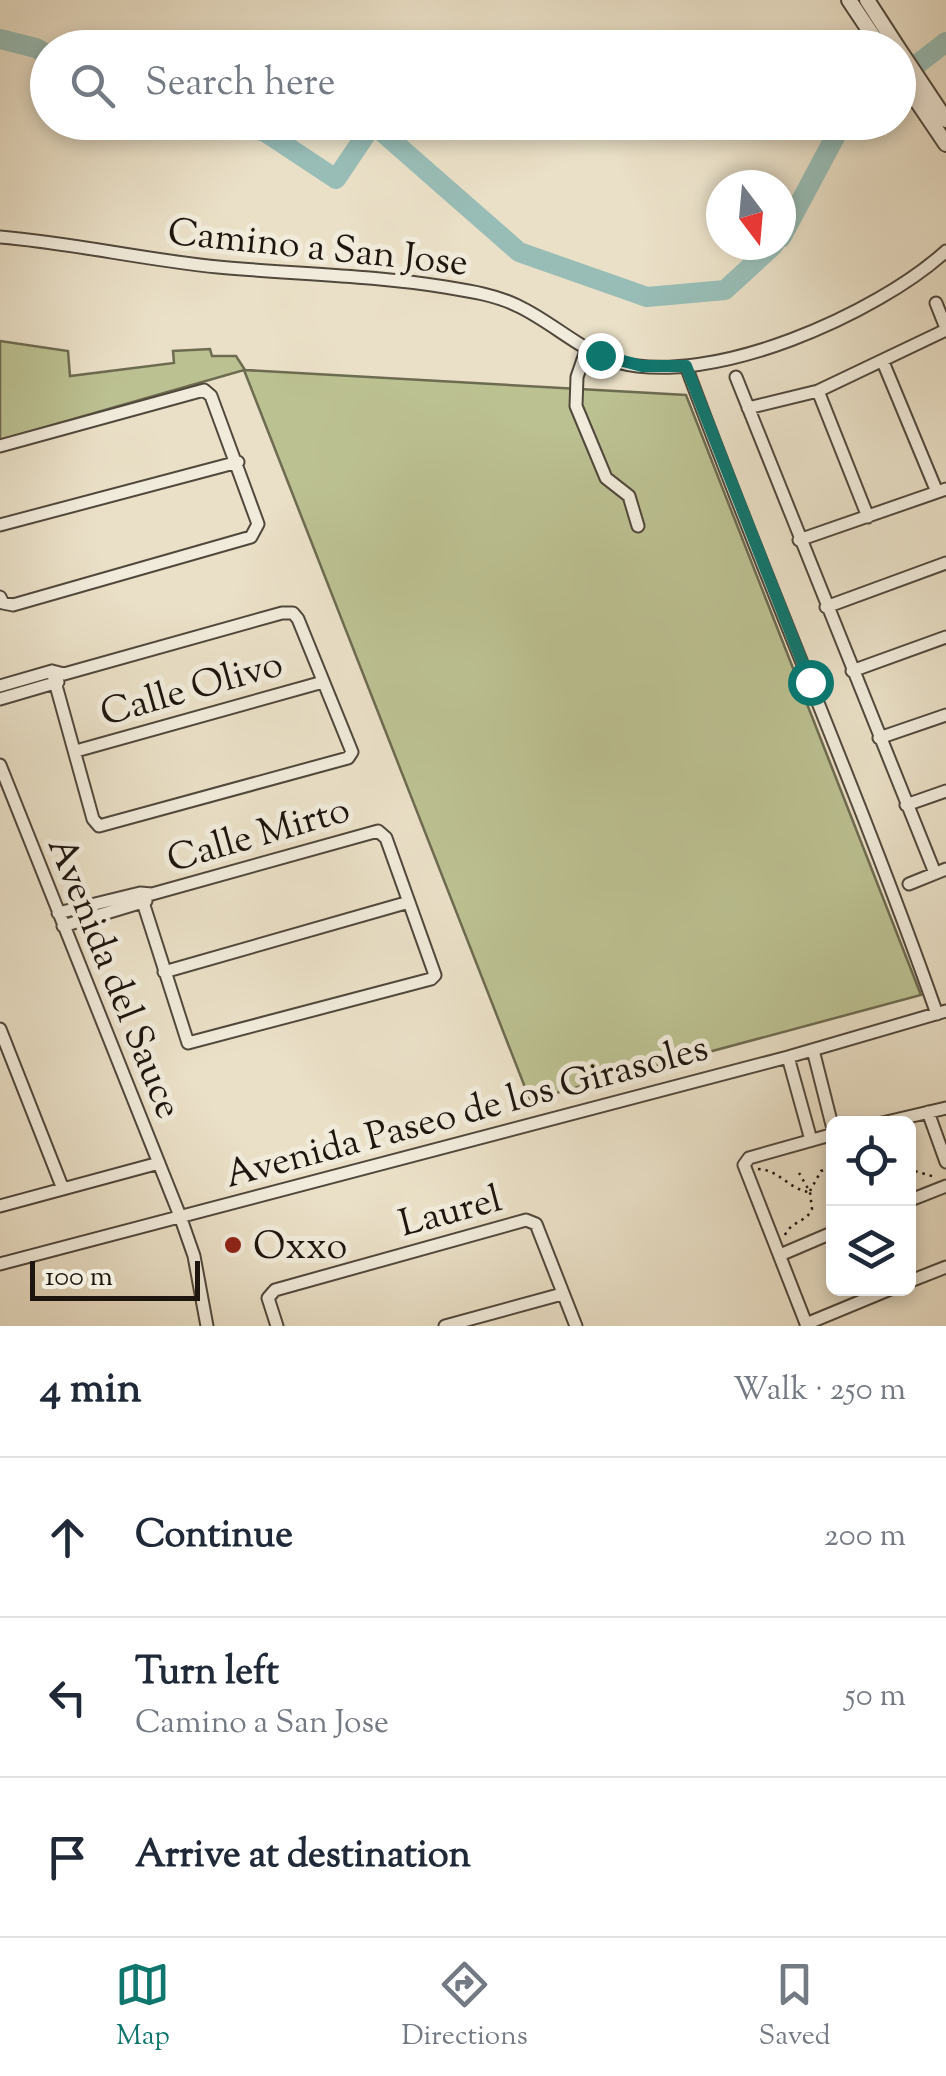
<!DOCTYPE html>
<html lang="en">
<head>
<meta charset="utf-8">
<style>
  :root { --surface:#fff; --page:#f2f2f3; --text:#1f2937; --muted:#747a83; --line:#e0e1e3; --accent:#0f766e }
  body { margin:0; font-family:"Sorts Mill Goudy",serif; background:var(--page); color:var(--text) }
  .controls { position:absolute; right:30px; bottom:30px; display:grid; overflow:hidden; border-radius:15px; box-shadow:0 5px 15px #0003 }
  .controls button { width:90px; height:90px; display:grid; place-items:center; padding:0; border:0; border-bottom:2px solid var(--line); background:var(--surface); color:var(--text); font:50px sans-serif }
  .compass { position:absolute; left:706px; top:170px; width:90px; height:90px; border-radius:50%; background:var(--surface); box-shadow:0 5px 15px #0003; rotate:164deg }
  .scale { position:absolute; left:30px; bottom:25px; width:170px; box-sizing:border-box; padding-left:10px; border:5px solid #1e150e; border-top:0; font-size:28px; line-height:35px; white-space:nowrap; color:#1e150e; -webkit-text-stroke:8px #f1ebdb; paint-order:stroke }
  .stop { position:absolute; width:30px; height:30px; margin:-22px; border:8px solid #0f766e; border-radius:50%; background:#fff }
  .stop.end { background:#0f766e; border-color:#fff; box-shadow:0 2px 10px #0008 }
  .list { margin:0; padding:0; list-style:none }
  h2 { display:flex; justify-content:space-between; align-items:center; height:130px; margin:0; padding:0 40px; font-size:42px }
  h2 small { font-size:32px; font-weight:400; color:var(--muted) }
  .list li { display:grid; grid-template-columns:65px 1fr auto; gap:30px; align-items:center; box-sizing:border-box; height:160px; padding:0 40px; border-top:2px solid var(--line) }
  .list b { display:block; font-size:38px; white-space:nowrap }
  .list p { margin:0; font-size:32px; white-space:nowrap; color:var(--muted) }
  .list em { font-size:32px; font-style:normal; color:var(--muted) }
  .icon { flex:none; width:55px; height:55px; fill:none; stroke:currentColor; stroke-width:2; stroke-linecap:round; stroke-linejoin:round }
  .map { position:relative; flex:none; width:946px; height:1326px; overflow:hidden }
  .search { position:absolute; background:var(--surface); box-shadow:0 5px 15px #0003; left:30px; right:30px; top:30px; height:110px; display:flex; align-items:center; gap:25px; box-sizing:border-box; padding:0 35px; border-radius:55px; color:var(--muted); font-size:38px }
  .sheet { height:610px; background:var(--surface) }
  nav { display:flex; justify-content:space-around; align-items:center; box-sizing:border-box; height:140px; border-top:2px solid var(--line); background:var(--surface); font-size:28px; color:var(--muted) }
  nav a { display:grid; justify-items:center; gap:5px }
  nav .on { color:var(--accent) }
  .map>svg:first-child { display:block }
</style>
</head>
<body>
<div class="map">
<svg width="946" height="1326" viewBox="0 0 946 1326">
  <rect width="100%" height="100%" fill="#eae0c7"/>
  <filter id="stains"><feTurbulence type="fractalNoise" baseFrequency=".002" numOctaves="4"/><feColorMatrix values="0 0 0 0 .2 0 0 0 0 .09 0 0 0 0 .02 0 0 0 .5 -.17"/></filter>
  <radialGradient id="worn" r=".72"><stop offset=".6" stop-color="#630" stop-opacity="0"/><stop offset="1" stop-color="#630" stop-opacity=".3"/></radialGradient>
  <path fill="#bcc192" stroke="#6d6b50" stroke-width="2.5" d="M0,341l68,10 2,25 104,-13 -1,-12 37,-2 2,7h24l9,14 441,25 235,600 -391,105 -286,-730 -244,70z"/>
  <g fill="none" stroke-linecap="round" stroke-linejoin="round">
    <path stroke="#98bdb6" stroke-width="20" d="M0,39l36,9 12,7
      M898,79l48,-37
      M231,122l34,10 71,47 37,-55 146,128 128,45 78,-7 49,-45
      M781,238l62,-116"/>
    <g stroke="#51483c" stroke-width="15">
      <path id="minor" d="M0,237c73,6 145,23 218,30 75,7 153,8 227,20 25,4 51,8 73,19 34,16 63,45 99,56 94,26 260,-48 329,-111
        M936,303l10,25
        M587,348l-10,29 -1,29 30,72 23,18 9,30
        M883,362l54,130
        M686,366c80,217 174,429 251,648
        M736,377l199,496
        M818,391l50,126
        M748,408l70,-17 128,-61
        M0,446l204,-56 7,6 47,128 -7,13 -238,68 -10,-2 -3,-6
        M0,525l238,-63
        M799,540l147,-51
        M826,607l120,-44
        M852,671l94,-34
        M0,686l52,-15 12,3 218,-61h11l5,6 54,133 -4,6 -249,68 -6,-7 -41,-148
        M0,699l58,-17
        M879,738l67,-23
        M76,751l247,-69
        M0,765l180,451 14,40 13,70
        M906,805l40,-14
        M909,884l37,-15
        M58,913l82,-20 12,1 226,-63 8,7 49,137 -4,4 -243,64 -48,-150
        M63,926l83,-25
        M164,972l245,-70
        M0,1029l63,160
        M813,1050l21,83
        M788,1057l23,83
        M928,1112l18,50
        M878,1124l68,-16
        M908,1201l38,-15
        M0,1206l159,-43
        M780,1255l54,-23
        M0,1264l788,-207 158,-46
        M908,1282l38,-15
        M806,1324l87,-36
        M277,1326l-9,-28 7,-8 251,-70 10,4 40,102
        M445,1326l117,-32
        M807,1326l-63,-161 5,-7 85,-24"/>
    </g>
    <g stroke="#51483c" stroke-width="18">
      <path id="tertiary" d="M849,0l32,48
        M867,0l31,48
        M898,48l48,72
        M898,73l48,71"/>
    </g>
    <path stroke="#1e150e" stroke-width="2.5" stroke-dasharray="2.5 5" stroke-linecap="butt" d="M758,1169c21,1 30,19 50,23
      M908,1169l27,8
      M810,1191l11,-20 13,-5
      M785,1235c6,-14 22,-13 27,-26l-2,-17 -11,-19"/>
    <use href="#minor" stroke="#f1ebdb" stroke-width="11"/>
    <use href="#tertiary" stroke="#f1ebdb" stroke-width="14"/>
  </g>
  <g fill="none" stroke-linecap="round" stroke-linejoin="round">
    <path stroke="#0f766e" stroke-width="12" d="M600,355l42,11h44l124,316"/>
  </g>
  <circle fill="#8f2418" stroke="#f1ebdb" stroke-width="4" cx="233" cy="1245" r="10"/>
  <g text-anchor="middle" stroke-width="10" stroke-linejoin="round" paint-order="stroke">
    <g font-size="38" fill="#1e150e" stroke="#f1ebdb">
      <text transform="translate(318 246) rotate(6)" y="13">Camino a San Jose</text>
      <text transform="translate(191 687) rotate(-16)" y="13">Calle Olivo</text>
      <text transform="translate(258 833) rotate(-16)" y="13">Calle Mirto</text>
      <text transform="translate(116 977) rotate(68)" y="13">Avenida del Sauce</text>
      <text transform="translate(466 1110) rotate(-15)" y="13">Avenida Paseo de los Girasoles</text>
      <text transform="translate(450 1210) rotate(-15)" y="13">Laurel</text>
    </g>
    <g font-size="38" fill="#1e150e" stroke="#f1ebdb" text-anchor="start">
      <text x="253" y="1258">Oxxo</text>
    </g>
  </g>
  <rect width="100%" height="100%" filter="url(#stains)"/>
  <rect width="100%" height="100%" fill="url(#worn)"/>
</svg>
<div class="controls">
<button><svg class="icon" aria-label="locate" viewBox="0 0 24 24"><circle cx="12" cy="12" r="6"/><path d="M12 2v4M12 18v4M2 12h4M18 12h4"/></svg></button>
<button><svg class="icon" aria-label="layers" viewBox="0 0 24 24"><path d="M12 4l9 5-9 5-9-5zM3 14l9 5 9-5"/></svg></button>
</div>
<svg class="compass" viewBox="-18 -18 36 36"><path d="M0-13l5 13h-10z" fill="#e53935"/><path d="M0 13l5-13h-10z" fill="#747a83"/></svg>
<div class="scale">100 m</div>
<div class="stop" style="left:810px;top:682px"></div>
<div class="stop end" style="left:600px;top:355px"></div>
<div class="search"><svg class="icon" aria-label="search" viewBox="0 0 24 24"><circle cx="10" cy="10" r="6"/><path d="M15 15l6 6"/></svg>Search here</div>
</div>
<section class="sheet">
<h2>4 min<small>Walk · 250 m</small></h2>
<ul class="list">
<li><svg class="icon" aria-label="ahead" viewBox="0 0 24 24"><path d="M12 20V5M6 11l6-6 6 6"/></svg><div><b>Continue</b></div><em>200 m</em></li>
<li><svg class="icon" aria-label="left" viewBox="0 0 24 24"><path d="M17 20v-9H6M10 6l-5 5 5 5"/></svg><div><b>Turn left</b><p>Camino a San Jose</p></div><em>50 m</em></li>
<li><svg class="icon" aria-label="arrive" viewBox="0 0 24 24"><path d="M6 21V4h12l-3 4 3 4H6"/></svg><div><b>Arrive at destination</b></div></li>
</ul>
</section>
<nav>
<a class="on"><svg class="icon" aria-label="map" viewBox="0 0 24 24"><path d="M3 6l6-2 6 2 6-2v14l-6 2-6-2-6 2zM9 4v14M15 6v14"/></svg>Map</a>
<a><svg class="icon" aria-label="directions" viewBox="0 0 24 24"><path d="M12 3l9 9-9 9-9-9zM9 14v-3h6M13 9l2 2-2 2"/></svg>Directions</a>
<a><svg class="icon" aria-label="saved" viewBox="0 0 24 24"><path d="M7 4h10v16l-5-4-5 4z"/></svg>Saved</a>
</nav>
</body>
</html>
